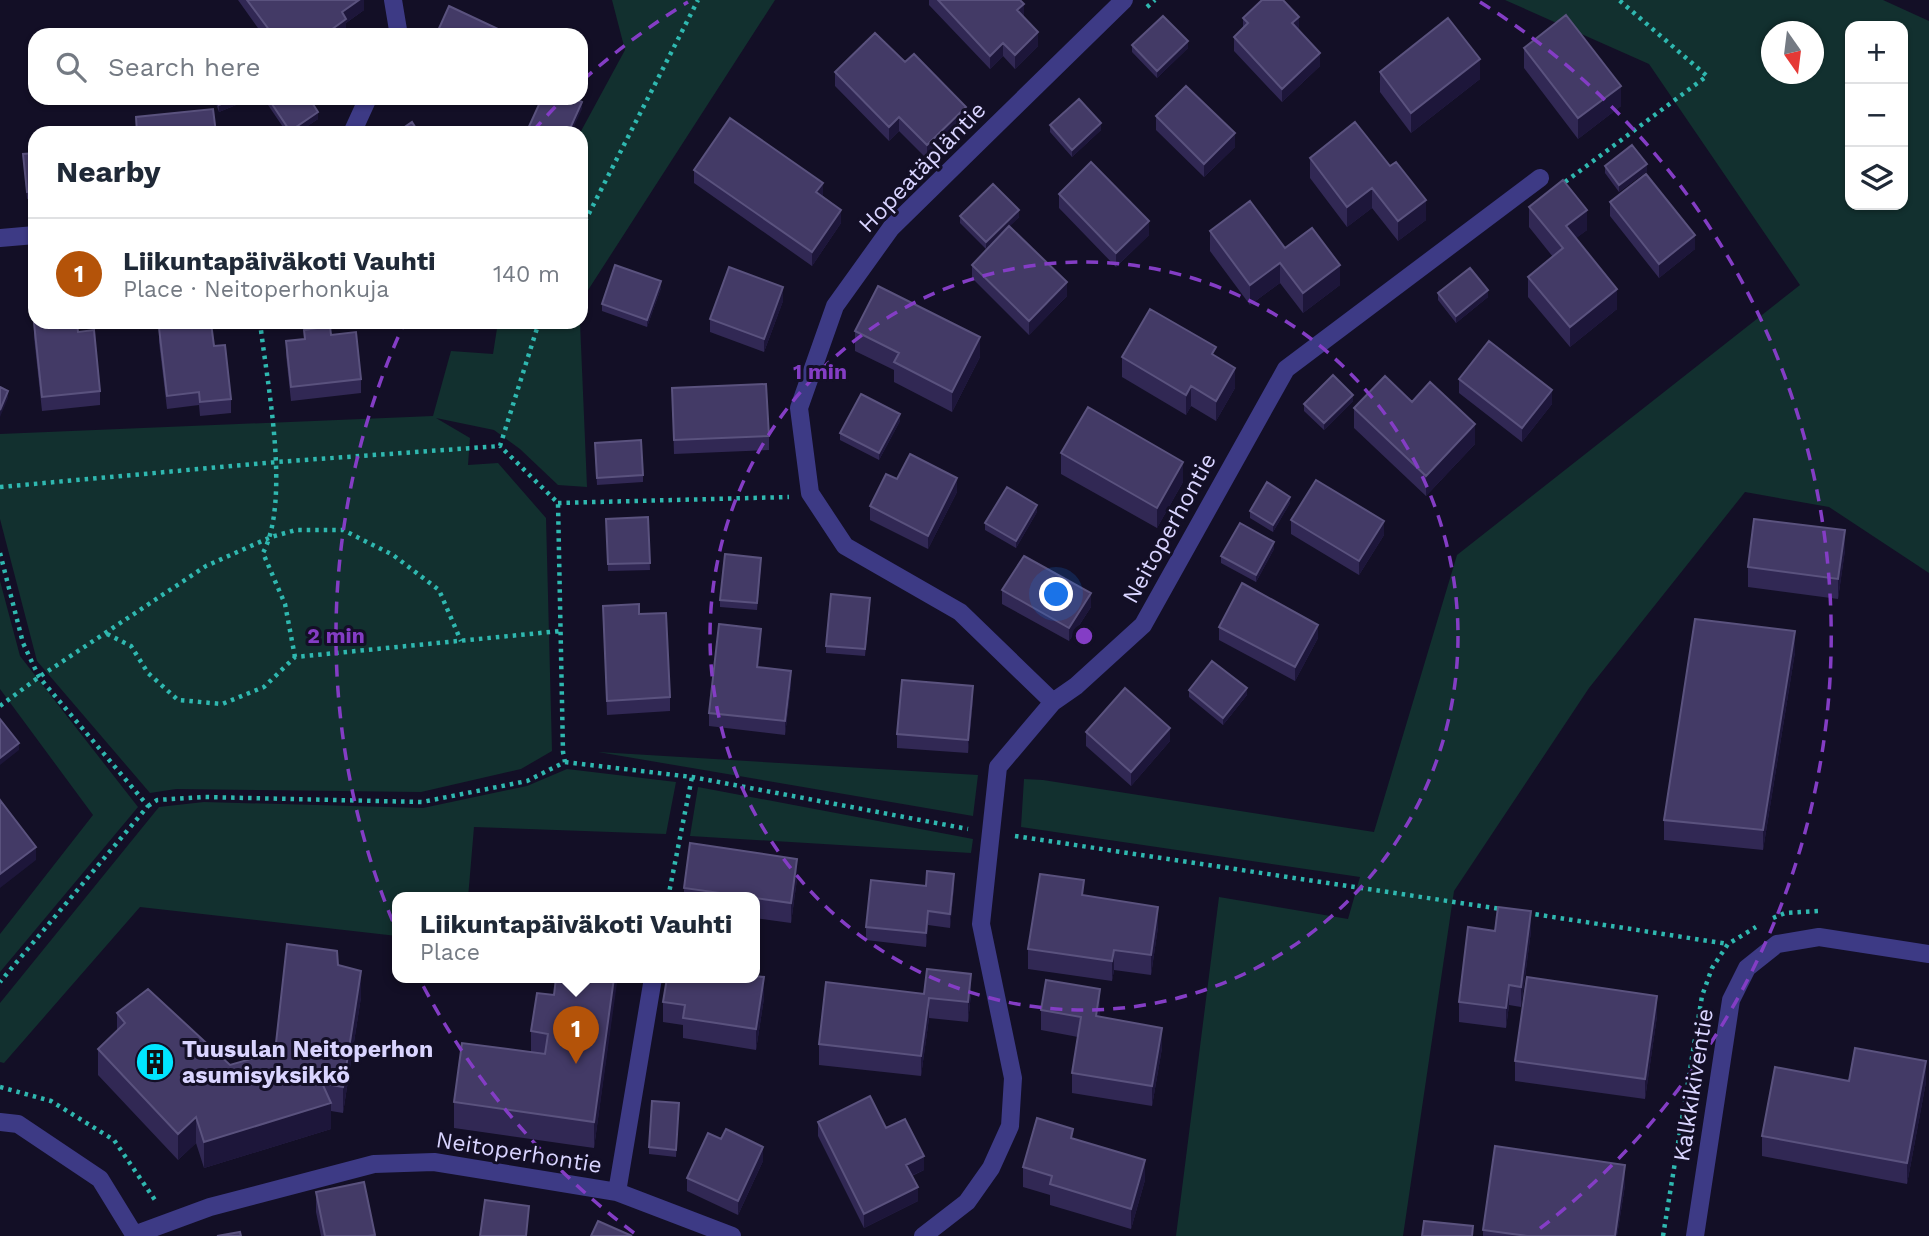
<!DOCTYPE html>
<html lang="en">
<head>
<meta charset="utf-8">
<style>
  :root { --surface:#fff; --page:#f6f6f7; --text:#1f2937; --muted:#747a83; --line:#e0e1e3; --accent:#b45309 }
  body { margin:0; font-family:"Work Sans",sans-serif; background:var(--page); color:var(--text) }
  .controls { position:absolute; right:21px; top:21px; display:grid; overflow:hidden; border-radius:14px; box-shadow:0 2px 5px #0004 }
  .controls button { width:63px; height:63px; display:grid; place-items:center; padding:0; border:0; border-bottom:2px solid var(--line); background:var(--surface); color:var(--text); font:35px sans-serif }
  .compass { position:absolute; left:1761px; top:21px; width:63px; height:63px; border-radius:50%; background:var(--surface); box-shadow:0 2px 5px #0004; rotate:166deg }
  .you { position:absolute; left:1057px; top:595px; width:24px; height:24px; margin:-18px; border:5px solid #fff; border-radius:50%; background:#1a73e8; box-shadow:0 0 0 10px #1a73e833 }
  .badge { display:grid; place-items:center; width:46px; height:46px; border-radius:50%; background:var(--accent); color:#fff; font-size:23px; font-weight:700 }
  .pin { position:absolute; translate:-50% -58px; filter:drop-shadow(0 2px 4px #0008) }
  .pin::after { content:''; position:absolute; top:37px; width:24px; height:21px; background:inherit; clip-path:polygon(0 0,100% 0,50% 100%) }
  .popup { position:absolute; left:392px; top:892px; width:368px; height:91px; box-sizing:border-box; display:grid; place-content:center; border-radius:14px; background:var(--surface); filter:drop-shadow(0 2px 5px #0005); font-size:23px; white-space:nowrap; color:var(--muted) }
  .popup b { font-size:26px; color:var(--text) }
  .popup::after { content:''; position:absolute; left:50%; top:100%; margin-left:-14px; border:14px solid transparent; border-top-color:var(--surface) }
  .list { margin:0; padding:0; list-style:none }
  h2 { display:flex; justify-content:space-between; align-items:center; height:91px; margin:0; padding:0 28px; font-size:30px }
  h2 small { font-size:23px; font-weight:400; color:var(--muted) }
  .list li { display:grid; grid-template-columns:46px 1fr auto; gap:21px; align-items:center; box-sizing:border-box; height:112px; padding:0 28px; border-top:2px solid var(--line) }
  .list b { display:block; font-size:26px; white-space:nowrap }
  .list p { margin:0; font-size:23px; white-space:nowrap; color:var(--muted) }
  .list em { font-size:23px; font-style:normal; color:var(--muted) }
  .icon { flex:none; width:38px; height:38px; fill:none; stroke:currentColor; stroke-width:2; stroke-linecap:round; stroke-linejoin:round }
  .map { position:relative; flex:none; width:1929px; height:1236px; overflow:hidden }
  .search { position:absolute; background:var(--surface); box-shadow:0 2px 5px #0004; left:28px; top:28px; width:560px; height:77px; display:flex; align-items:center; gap:18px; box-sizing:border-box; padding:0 24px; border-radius:21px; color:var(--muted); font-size:26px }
  .panel { position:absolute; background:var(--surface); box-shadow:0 2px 5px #0004; left:28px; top:126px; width:560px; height:203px; border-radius:21px }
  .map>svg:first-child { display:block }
</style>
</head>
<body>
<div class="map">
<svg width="1929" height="1236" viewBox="0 0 1929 1236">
  <rect width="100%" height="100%" fill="#130f26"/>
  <path fill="#12302f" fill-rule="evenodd" d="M612,0h163l-194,301 -1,-168 45,-83z
    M1505,0h378l46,21v552l-100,-66 -84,-15 -156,196 -135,203 -51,345h-227l43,-339 129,22 12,-42 -339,-50 3,-48 19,1 331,52 83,-277 343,-270 -151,-221zM1850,26h53v179h-53zM1772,32h42v42h-42z
    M498,322h82l7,165 -29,-2 -38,-36 -26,-19 -58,-12 34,20 -2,27 30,-2 48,55 6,233 -31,18 -100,23 -245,-3 -26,4 -113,-132 -37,-142v-85l433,-18 18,-65 42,3z
    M0,581l20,75 118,151 -138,165v-38l93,-119 -93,-126z
    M598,752l380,23 -5,41z
    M567,769l109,13 -10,52 -192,-7 -6,71h-70l-1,38 -257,-29 -136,156 -4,-1v-59l159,-196 45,-5 219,6 104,-22z
    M698,787l275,52 -2,14 -281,-17z"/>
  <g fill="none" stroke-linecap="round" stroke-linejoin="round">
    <path stroke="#2fb8b0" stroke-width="4.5" stroke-dasharray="3.5 5" stroke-linecap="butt" d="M1147,7l8,-7
      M1565,182l142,-106 -88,-76
      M581,229l117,-229
      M260,322c7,62 31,177 3,231l22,51 10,53
      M0,487l276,-25 224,-16 39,-124
      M558,503l231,-6
      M0,553l23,90 16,34 109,129 -148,176
      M107,634l24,12 17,27 30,27 44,4 42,-17 31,-30 265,-26
      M0,706l39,-29 167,-111 65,-29 25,-7h47l50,25 46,35 22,51
      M565,762l127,15 276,52
      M148,806l9,-6 47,-3 218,5 105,-21 38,-19 -2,-10 -5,-249 -58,-57
      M1015,836l486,73
      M668,898l24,-121
      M1527,913l201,31
      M1773,918l12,-5 34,-2
      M0,1087l51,14 63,39 43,63
      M1663,1236l39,-240 10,-28 16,-24 28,-17"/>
    <path stroke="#3d3a85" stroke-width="18" d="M393,0l5,30 -2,5
      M352,133l16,-35
      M0,238l35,-3
      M1053,702l-93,-90 -115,-66 -35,-53 -11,-85 36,-102 56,-78 233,-228
      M0,1122l18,2 82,55 35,57
      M617,1192l36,-214
      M134,1235l76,-28 164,-43 60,-2 183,30 115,44
      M923,1236l44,-34 24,-34 19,-42 3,-48 -32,-154 17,-157 55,-65 23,-16 67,-61 143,-256 254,-191
      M1695,1236l36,-236 16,-32 30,-24 42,-7 110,17"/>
  </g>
  <path fill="#312854" d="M238,0h126v10l-18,13v10l-3,2h-80z
    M929,0h91l4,17 14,29 -23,23 -12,-13 -13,13 -61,-64z
    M1243,18l56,12 21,36 -38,36 -48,-51v-14l9,-8z
    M1132,45l56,3 -31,30 -25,-26z
    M1524,48l97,58 -43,33 -54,-71z
    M905,62l61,58 -39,39 -28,-28 -10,10 -54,-55v-14z
    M1380,72l100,7 -69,54 -31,-41z
    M214,98h39l-34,14z
    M266,98h43l9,21 -21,14h-10l-21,-31z
    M485,98h18l-3,7z
    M1156,116l79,31 -31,30 -48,-47z
    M1050,125l51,5 -29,27 -22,-25z
    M35,153v45l-8,1 -4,-45z
    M1310,158l80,8 36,54 -28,21 -26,-33 -25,19 -37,-49z
    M1605,166l42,5 -28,21 -14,-19z
    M694,170l129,26 18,27 -29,43 -118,-83z
    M1059,194l90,41 -33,32 -57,-59z
    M1610,202l85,47 -36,29 -49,-62z
    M1529,207l58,23 -11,8 41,71 -47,38 -42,-50v-20l25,-20 -24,-30z
    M960,216l59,1 -33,32 -26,-26z
    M1210,231l75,17 55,37 -37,28 -23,-30 -30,22 -40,-54z
    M972,265l95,31 -38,39 -57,-57z
    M661,288l-14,39 -45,-16v-7z
    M1438,293l50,4 -32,26 -18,-23z
    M783,301l-19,51 -54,-20v-13z
    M34,323l44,9 22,59v14l-58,6 -8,-74z
    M159,328l55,18 17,53v14l-31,3 -1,-11 -32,4 -8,-67z
    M304,330l27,5 30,44v14l-70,8 -5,-46v-14l18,-2z
    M855,331l125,26 -28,55 -58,-30v-12l-39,-19z
    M1122,357h94l19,31 -19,33 -25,-15 -5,9 -64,-38z
    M1459,379l93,25 -30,38 -63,-49z
    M672,388l97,48v14l-95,4z
    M1353,401l-29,29 -20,-19v-7z
    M1412,402l63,42 -49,52 -72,-68v-20z
    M900,421l-21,39 -39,-20v-7z
    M595,450l48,25v7l-46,3z
    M1061,453l122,29 -26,46 -96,-54z
    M897,479l60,13 -29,57 -58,-29v-14z
    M1290,503l-17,29 -23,-14v-7z
    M1037,512l-21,36 -31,-18v-7z
    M648,517l2,53 -42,1 -2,-52z
    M1291,520l93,15 -25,40 -68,-41z
    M1274,549l-18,33 -35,-19v-7z
    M1845,550l-7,49 -90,-12v-20z
    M761,564l-4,46 -37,-3v-7z
    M1002,590l89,17 -22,34 -67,-37z
    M870,605l-5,51 -39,-3v-7z
    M603,606l36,8 31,83v14l-63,4z
    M1219,627l99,11 -23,43 -76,-41z
    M761,642l-3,25 33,17 -6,51 -76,-9v-13z
    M1795,652l-32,198 -99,-10v-20z
    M1189,690l58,5 -24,30 -34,-28z
    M973,700l-5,53 -71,-5v-14z
    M1086,732l84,9 -39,45 -45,-40z
    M797,879l-6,44 -37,-5v-20h-70v-10z
    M926,886l28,1 -4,41 -22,-3 -2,22 -60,-7v-13z
    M1084,895l74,32 -7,48 -37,-5 -2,11 -84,-12v-20z
    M1495,931h36l-10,76 -12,-2 -3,23 -47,-6v-20z
    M338,965l23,32 -18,116 -12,-2v18l-127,39 -8,-25 -18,17 -80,-85v-26l19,-18v-18l113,52 45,-13z
    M617,978l-23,170 -140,-20v-26l77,-50v-21l23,-36z
    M924,994h47l-3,28 -39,-4 -8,58 -102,-11v-21z
    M764,998l-8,52 -73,-12v-13l-20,-3v-20z
    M1100,1009l-1,8 63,31 -10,58 -80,-13v-20l6,-36 -37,-7v-20z
    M1657,1016l-12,83 -130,-18v-20z
    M1849,1081l77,1 -19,102 -145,-28v-20z
    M679,1103l-3,54 -27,-3v-7z
    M818,1122l68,6 38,42 -12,6 6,25 -54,27 -46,-92z
    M1073,1139l72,41 -14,49 -81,-24v-10l-27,-8v-20z
    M763,1161l-25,54 -51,-24v-13z
    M1625,1185l-8,51h-134v-6z
    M316,1192l59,44h-54l-5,-24z"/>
  <path fill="#1d163a" d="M359,0h5v10l-18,13v10l-3,2h-19l18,-23z
    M1024,4v13l-7,-7z
    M1299,17v14l-7,-8z
    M1038,32v14l-23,23v-14z
    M1188,41v7l-31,30v-7z
    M1003,43v13l-13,13v-13z
    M1320,53v13l-38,36v-13z
    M1480,59v20l-69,54v-20z
    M1621,86v20l-43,33v-21z
    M236,98h17l-34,14v-7z
    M582,102v7l-11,24h-3z
    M966,107v13l-39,39v-14z
    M318,112v7l-21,14h-7v-2z
    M899,117v14l-10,10v-14z
    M1101,123v7l-29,27v-7z
    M1235,133v14l-31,30v-13z
    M1647,164v7l-28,21v-7z
    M823,183v13l-7,10v-14z
    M1372,188v20l-25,19v-20z
    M1426,200v20l-28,21v-20z
    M841,210v13l-29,43v-14z
    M1019,210v7l-33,32v-7z
    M1587,210v20l-21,16v-20z
    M1149,221v14l-33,32v-14z
    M1695,235v14l-36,29v-14z
    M1280,263v20l-30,22v-20z
    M1340,265v20l-37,28v-20z
    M661,281v7l-14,39v-7z
    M1067,282v14l-38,39v-14z
    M783,287v14l-19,51v-13z
    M1617,289v20l-47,38v-20z
    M1488,290v7l-32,26v-7z
    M980,337v20l-28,55v-20z
    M1235,368v20l-19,33v-20z
    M1191,386v20l-5,9v-20z
    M1552,390v14l-30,38v-14z
    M8,391v7l-8,19v-7z
    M1353,395v6l-29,29v-7z
    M900,414v7l-21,39v-7z
    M1475,424v20l-49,52v-20z
    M1183,462v20l-26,46v-20z
    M957,478v14l-29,57v-13z
    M1290,497v6l-17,29v-7z
    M1037,505v7l-21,36v-7z
    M1384,521v14l-25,40v-14z
    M1845,530v20l-7,49v-20z
    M1274,542v7l-18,33v-7z
    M1091,593v14l-22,34v-13z
    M1318,625v13l-23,43v-14z
    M761,629v13l-4,39v-14z
    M1795,631v21l-32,198v-20z
    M791,671v13l-6,51v-14z
    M973,686v14l-5,53v-13z
    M1247,688v7l-24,30v-7z
    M1170,728v13l-39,45v-14z
    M19,743v7l-19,15v-7z
    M36,847v13l-36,28v-14z
    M797,859v20l-6,44v-20z
    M954,874v13l-4,41v-14z
    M1158,907v20l-7,48v-20z
    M928,911v14l-2,22v-14z
    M1531,911v20l-10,76v-20z
    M1114,950v20l-2,11v-20z
    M361,971v26l-18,116v-26z
    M971,974v20l-3,28v-20z
    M764,977v21l-8,52v-21z
    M614,978h3v5l-23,165v-26z
    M1509,985v20l-3,23v-20z
    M1100,989v20l-4,27v-20z
    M1657,996v20l-12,83v-20z
    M929,998v20l-8,58v-20z
    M1162,1028v20l-10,58v-20z
    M1926,1061v21l-19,102v-21z
    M331,1103v26l-127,39v-26z
    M196,1117v26l-18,17v-26z
    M763,1147v14l-25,54v-14z
    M924,1156v14l-18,8v-13z
    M1145,1160v20l-14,49v-20z
    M1625,1165v20l-8,51h-2z
    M918,1187v14l-54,27v-14z"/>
  <path fill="#433a66" stroke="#5a527e" stroke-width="2" d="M247,0h112l-17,12 4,7 -22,16h-51z
    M938,0h82l4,4 -7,6 21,22 -23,23 -12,-12 -13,13z
    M1262,0h21l16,17 -7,6 28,30 -38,36 -48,-52 14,-14 -5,-5z
    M449,6l62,29h-75z
    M1566,15l55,71 -43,32 -54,-70z
    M1163,16l25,25 -31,30 -25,-26z
    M1448,18l32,41 -69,54 -31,-41z
    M875,33l30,29 9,-8 52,53 -39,38 -28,-28 -10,10 -54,-55z
    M1186,86l49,47 -31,31 -48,-48z
    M217,98h19l-17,7z
    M268,98h41l9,14 -28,19z
    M542,98h32l8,4 -14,31h-42z
    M1079,99l22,24 -29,27 -22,-25z
    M213,109l3,24h-79l-1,-16z
    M730,118l93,65 -7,9 25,18 -29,42 -118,-82z
    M412,122l7,11h-23z
    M1355,122l35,44 6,-4 30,38 -28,21 -26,-33 -25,19 -37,-49z
    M1632,145l15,19 -28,21 -14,-19z
    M35,153v38l-8,1 -4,-38z
    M1091,162l58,59 -33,32 -57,-59z
    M1646,174l49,61 -36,29 -49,-62z
    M1563,180l24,30 -21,16 51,63 -47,38 -42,-50 35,-29 -34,-41z
    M993,184l26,26 -33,32 -26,-26z
    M1250,201l35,47 27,-20 28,37 -37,28 -23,-30 -30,22 -40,-54z
    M1009,226l58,56 -38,39 -57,-56z
    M615,265l46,16 -14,39 -45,-16z
    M729,267l54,20 -19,52 -54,-20z
    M1470,268l18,22 -32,26 -18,-23z
    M878,286l102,51 -28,55 -58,-30 5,-9 -44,-22z
    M1150,309l66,38 -4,7 23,14 -19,33 -25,-15 -5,9 -64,-38z
    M44,322h33l1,10 16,-2 6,61 -58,6 -8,-74z
    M211,323l3,23 11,-1 6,54 -31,3 -1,-10 -32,4 -8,-68z
    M330,326l1,9 25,-3 5,47 -70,8 -5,-46 19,-2 -1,-9z
    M1489,341l63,49 -30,38 -63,-49z
    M1333,375l20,20 -29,28 -20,-19z
    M1385,376l27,26 18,-20 45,42 -49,52 -72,-68z
    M766,384l3,52 -95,4 -2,-52z
    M0,387l8,4 -8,19z
    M861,394l39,20 -21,39 -39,-20z
    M1088,407l95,55 -26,46 -96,-55z
    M641,440l2,35 -46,3 -2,-35z
    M910,454l47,24 -29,58 -58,-30 16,-32 11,5z
    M1316,480l68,41 -25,40 -68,-41z
    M1267,482l23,15 -17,28 -23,-14z
    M1007,487l30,18 -21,36 -31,-18z
    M648,517l2,46 -42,1 -2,-45z
    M1754,519l91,11 -7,49 -90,-12z
    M1240,523l34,19 -18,33 -35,-19z
    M725,554l36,4 -4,45 -37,-3z
    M1024,556l67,37 -22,35 -67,-38z
    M1242,583l76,42 -23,42 -76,-40z
    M831,594l39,4 -5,51 -39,-3z
    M639,604v10l27,-1 4,84 -63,4 -4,-95z
    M1695,619l100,12 -32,199 -99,-10z
    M719,624l42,5 -4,38 34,4 -6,50 -76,-8z
    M1212,661l35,27 -24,30 -34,-28z
    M902,680l71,6 -5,54 -71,-6z
    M1125,688l45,40 -39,44 -45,-40z
    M0,719l19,24 -19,15z
    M0,800l36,47 -36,27z
    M690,843l107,16 -6,44 -107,-15z
    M927,871l27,3 -4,40 -22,-3 -2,22 -60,-6 5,-47 55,6z
    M1040,874l44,6 -2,15 76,12 -7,48 -37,-5 -2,11 -84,-12z
    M1498,907l33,4 -10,76 -12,-2 -3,23 -47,-6 9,-75 27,4z
    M287,944l50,7 1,14 23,6 -18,116 -21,-4 9,20 -127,39 -8,-25 -18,17 -80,-85 27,-26 -8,-10 31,-24 82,76 45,-13z
    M927,969l44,5 -3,28 -39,-4 -8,58 -102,-12 7,-62 98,12z
    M754,976l10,1 -8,52 -73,-11 2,-13 -22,-3 4,-24h87z
    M1527,977l130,19 -12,83 -130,-18z
    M556,978h58l-20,144 -140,-20 8,-59 83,11 3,-20 -17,-3 6,-38 17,2z
    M1046,980l54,9 -4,27 66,12 -10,58 -80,-13 9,-56 -40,-7z
    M1855,1048l71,13 -19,102 -145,-27 13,-69 74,14z
    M870,1096l16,32 19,-9 19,37 -18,9 12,22 -54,27 -46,-92z
    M652,1101l27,2 -3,47 -27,-3z
    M1037,1118l36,11 -2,9 74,22 -14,49 -81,-25 2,-8 -29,-9z
    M726,1129l37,18 -25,54 -51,-23 21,-45 13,6z
    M1495,1146l130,19 -10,71h-88l-44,-6z
    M364,1182l11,53 -7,1h-43l-9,-44z
    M485,1200l44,6 -3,30h-46z
    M598,1221l34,15h-41z
    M1424,1221l49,5 -1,10h-50z
    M240,1232l1,4h-24z"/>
  <g fill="none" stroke="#843dc5" stroke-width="3.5" stroke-dasharray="12 9">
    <circle cx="1084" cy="636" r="374"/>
    <path d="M634 1233A748 748 0 0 1 403 326M533 131A748 748 0 0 1 560 102M583 80A748 748 0 0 1 688 2M1480 2A748 748 0 0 1 1534 1233"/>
  </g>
  <defs>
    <g id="building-disc" transform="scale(2.0125)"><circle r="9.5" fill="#00e5ff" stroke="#130f26"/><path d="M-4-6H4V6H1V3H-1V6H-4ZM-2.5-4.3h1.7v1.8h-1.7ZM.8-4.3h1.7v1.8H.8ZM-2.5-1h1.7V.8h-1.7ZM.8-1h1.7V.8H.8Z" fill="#111"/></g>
  </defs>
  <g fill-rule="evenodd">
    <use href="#building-disc" x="155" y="1062"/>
  </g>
  <g text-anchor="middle" stroke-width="6" stroke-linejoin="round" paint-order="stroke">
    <g font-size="23" fill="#d9d4ff" stroke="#130f26">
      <text transform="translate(922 167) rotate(-46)" y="8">Hopeatäpläntie</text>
      <text transform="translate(1169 528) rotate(-61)" y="8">Neitoperhontie</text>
      <text transform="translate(1693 1085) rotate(-81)" y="8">Kalkkikiventie</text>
      <text transform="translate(519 1152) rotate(9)" y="8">Neitoperhontie</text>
    </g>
    <g font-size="23" font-weight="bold" fill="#d9d4ff" stroke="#130f26" text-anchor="start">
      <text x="182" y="1057">Tuusulan Neitoperhon<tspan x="182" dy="26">asumisyksikkö</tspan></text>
    </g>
  </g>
  <circle cx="1084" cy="636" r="10" fill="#843dc5" stroke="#130f26" stroke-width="3.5"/>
  <g font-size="21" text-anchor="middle" font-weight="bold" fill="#843dc5" stroke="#130f26" stroke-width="6" stroke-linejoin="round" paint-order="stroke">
    <text x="820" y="379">1 min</text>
    <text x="336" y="643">2 min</text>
  </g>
</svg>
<div class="controls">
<button>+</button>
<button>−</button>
<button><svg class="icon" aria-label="layers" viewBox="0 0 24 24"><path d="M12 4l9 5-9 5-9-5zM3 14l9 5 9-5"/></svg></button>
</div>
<svg class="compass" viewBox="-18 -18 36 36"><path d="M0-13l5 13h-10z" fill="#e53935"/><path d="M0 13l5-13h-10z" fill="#747a83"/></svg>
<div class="you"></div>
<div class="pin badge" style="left:576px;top:1064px">1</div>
<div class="popup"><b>Liikuntapäiväkoti Vauhti</b>Place</div>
<div class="search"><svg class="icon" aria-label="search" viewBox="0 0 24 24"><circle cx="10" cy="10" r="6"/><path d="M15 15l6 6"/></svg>Search here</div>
<section class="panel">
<h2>Nearby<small></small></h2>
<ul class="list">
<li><span class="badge">1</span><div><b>Liikuntapäiväkoti Vauhti</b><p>Place · Neitoperhonkuja</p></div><em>140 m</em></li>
</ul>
</section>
</div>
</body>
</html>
